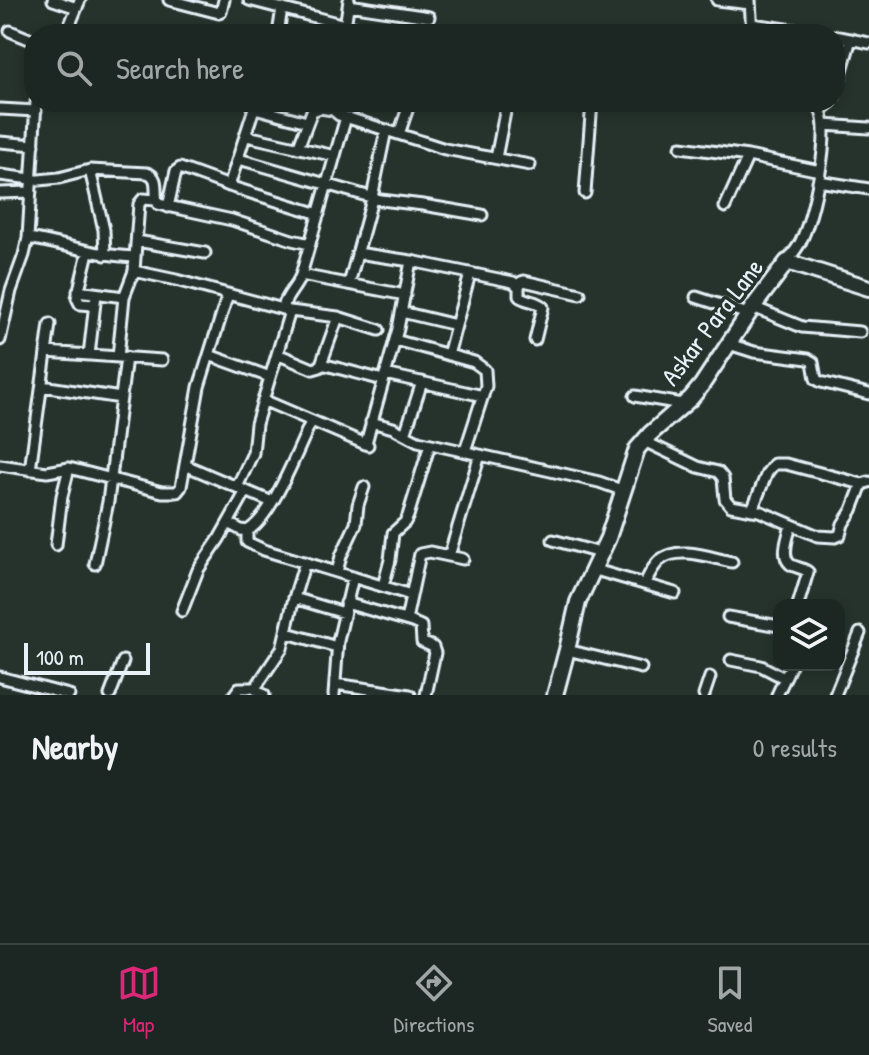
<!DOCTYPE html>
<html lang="en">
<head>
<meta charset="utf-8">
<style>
  :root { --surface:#1c2622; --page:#29322f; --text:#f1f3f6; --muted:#a0a5a5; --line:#3a4340; --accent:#db2777 }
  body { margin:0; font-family:"Patrick Hand",sans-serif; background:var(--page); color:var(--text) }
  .controls { position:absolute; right:24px; bottom:24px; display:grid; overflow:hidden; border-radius:16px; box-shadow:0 4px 12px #0003 }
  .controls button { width:72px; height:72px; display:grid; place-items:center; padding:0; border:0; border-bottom:2px solid var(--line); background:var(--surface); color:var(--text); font:40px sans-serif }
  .scale { position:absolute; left:24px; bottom:20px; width:126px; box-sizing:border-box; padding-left:8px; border:4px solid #e8f1f8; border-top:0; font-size:22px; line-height:28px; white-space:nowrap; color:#e8f1f8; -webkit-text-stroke:6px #26332d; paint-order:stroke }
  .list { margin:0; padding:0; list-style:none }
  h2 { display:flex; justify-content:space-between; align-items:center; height:104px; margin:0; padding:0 32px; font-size:34px }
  h2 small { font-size:26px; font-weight:400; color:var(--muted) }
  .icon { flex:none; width:44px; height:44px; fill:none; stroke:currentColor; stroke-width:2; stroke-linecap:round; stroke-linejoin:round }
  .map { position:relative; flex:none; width:869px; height:695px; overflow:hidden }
  .search { position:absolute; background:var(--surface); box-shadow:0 4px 12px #0003; left:24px; right:24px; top:24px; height:88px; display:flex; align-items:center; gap:20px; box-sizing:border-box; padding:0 28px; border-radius:32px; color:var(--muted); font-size:30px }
  .sheet { height:248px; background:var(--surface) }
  nav { display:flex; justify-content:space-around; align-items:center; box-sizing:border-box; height:112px; border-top:2px solid var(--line); background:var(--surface); font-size:22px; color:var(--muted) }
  nav a { display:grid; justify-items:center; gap:4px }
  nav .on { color:var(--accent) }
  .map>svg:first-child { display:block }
</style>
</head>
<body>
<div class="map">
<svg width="869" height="695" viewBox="0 0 869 695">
  <rect width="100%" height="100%" fill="#26332d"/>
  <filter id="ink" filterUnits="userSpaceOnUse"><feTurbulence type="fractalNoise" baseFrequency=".0125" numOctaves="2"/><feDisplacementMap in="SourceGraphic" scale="16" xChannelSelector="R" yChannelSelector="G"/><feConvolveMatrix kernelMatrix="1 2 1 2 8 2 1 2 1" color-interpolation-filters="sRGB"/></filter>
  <g filter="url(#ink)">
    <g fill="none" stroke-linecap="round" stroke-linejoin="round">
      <g stroke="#e8f1f8" stroke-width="15">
        <path id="street" d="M53,0l24,8
          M169,0l50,13 2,-1 3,-12
          M249,0l131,34
          M717,0l33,4
          M750,0l2,34
          M349,5l80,12
          M752,24l69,10
          M10,31l24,10
          M66,34l14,-34
          M278,34l4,-26
          M344,34l5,-34
          M835,36l34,7
          M835,95l16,-56
          M332,102l1,8 6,5 106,34 85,16
          M255,108l52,14
          M0,109l36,2
          M821,110l10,-8
          M824,125l45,3
          M399,134l11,-32
          M247,136l88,20
          M0,142l34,3
          M681,147l67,9 72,15
          M298,148l14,-37 8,-3 13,2
          M496,158l11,-56
          M239,159l142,41 42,5 59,10
          M90,170l14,60 1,25
          M0,175l39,5 20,-2 31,-8 57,3c14,4 6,20 11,31l74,16 60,20 18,4
          M818,181l51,8
          M229,186l27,-84
          M0,193l31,-1
          M585,193l7,-91
          M168,207l8,-36 4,-3 55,20 84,26
          M725,207l23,-51
          M28,238c36,6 70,18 107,19
          M137,241l68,12
          M88,252l-11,46 3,6 14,1
          M357,253l54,8 102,21 6,5v9c7,6 17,4 24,11l-8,33
          M787,262c4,-7 11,-14 14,-21 12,-25 30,-104 20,-130 -2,-5 -4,-6 -8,-9
          M134,271l42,9 114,31 48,6 41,13
          M301,275l104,20
          M349,284l21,-77 16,-77
          M519,287l2,-5 3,-1 56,13
          M78,291l46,6
          M696,297l52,17
          M753,307l49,20 58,5
          M282,309c5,-15 14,-21 19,-34l45,-158
          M402,312l54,13
          M0,340l11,-49 13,-36 4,-17 8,-136
          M395,340l79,22 11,8 1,16 -21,65
          M729,344l25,8 54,7 5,3 3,17 5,3 48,12
          M46,352l116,8
          M277,354l36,15 7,-2 18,-50
          M89,355l7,-61
          M209,355l61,22
          M448,355l22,-81
          M118,357l6,-60 10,-26 5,-67 4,-5 13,1
          M322,364l61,16
          M385,374l98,22
          M42,386l79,12
          M635,396l47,8
          M263,400l105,45
          M371,422l22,6 25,13 181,41 25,9
          M405,434l17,-52
          M644,441l54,26 20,5 5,6 2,21 6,7 28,5 59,25 17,1 5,-2 3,-11 9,-14 10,-26 7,-2
          M366,443l32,-114 13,-68
          M0,465l47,7 22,-4 93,24h15l4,-5 18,-100 29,-93
          M185,465l87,37
          M30,470l20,-146
          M237,487l16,-34 3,-29 34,-113
          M752,510l15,-37 7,-9h12l76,20
          M228,523l13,7 6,1c25,-13 51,-82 64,-109
          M791,525c-2,10 -11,30 -1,39 5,4 12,3 18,8l-10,33
          M247,531v11l17,8 147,45
          M553,540l47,13
          M56,545l6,-49 7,-28
          M449,556l31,-101
          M95,564l13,-62 18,-145
          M592,569l83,24
          M337,572l4,-16 15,-32 2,-19 6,-18
          M645,583c4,-8 8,-17 15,-23 19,-15 51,-2 72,2
          M383,586l7,-26 3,-27 12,-11 3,-6 22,-72
          M294,598l50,15
          M346,603l66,19 9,4 1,16 11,5 2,6 -9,42
          M182,611l16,-41 21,-31 27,-48
          M728,617l51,9
          M406,620l14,-66 10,-2 33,7
          M287,633l50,14
          M567,650l74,18
          M731,660l30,6 23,12
          M0,677l69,18
          M335,684l75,11
          M253,688l11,7
          M110,695l13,-34
          M234,695l5,-7h14l3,-1 26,-39 12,-50 11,-36
          M334,695l4,-54 15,-64
          M704,695l6,-18
          M777,695l14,-30
          M835,695l25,-62"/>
      </g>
      <g stroke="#e8f1f8" stroke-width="20">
        <path id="secondary" d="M555,695l12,-45 11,-48 30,-64 29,-89 13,-15 41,-36 10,-12 52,-79 34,-45 82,26"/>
      </g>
      <use href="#street" stroke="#26332d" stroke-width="9"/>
      <use href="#secondary" stroke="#26332d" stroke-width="14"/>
    </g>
  </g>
  <g text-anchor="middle" stroke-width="7" stroke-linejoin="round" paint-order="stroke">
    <g font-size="26" fill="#e8f1f8" stroke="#26332d">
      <text transform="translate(712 322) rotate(-53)" y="9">Askar Para Lane</text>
    </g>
  </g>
</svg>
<div class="controls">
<button><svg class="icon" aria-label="layers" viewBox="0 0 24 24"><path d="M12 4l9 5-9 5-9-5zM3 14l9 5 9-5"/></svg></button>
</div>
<div class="scale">100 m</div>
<div class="search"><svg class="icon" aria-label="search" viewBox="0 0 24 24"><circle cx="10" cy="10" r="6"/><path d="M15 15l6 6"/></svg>Search here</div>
</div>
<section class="sheet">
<h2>Nearby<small>0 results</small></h2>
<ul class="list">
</ul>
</section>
<nav>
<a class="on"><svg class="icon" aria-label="map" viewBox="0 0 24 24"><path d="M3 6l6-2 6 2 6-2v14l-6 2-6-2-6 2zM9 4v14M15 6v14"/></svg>Map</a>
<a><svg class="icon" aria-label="directions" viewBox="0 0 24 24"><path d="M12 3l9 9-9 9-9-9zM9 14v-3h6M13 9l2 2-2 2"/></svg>Directions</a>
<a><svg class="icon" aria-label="saved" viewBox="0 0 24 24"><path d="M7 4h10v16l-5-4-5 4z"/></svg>Saved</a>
</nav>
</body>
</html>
